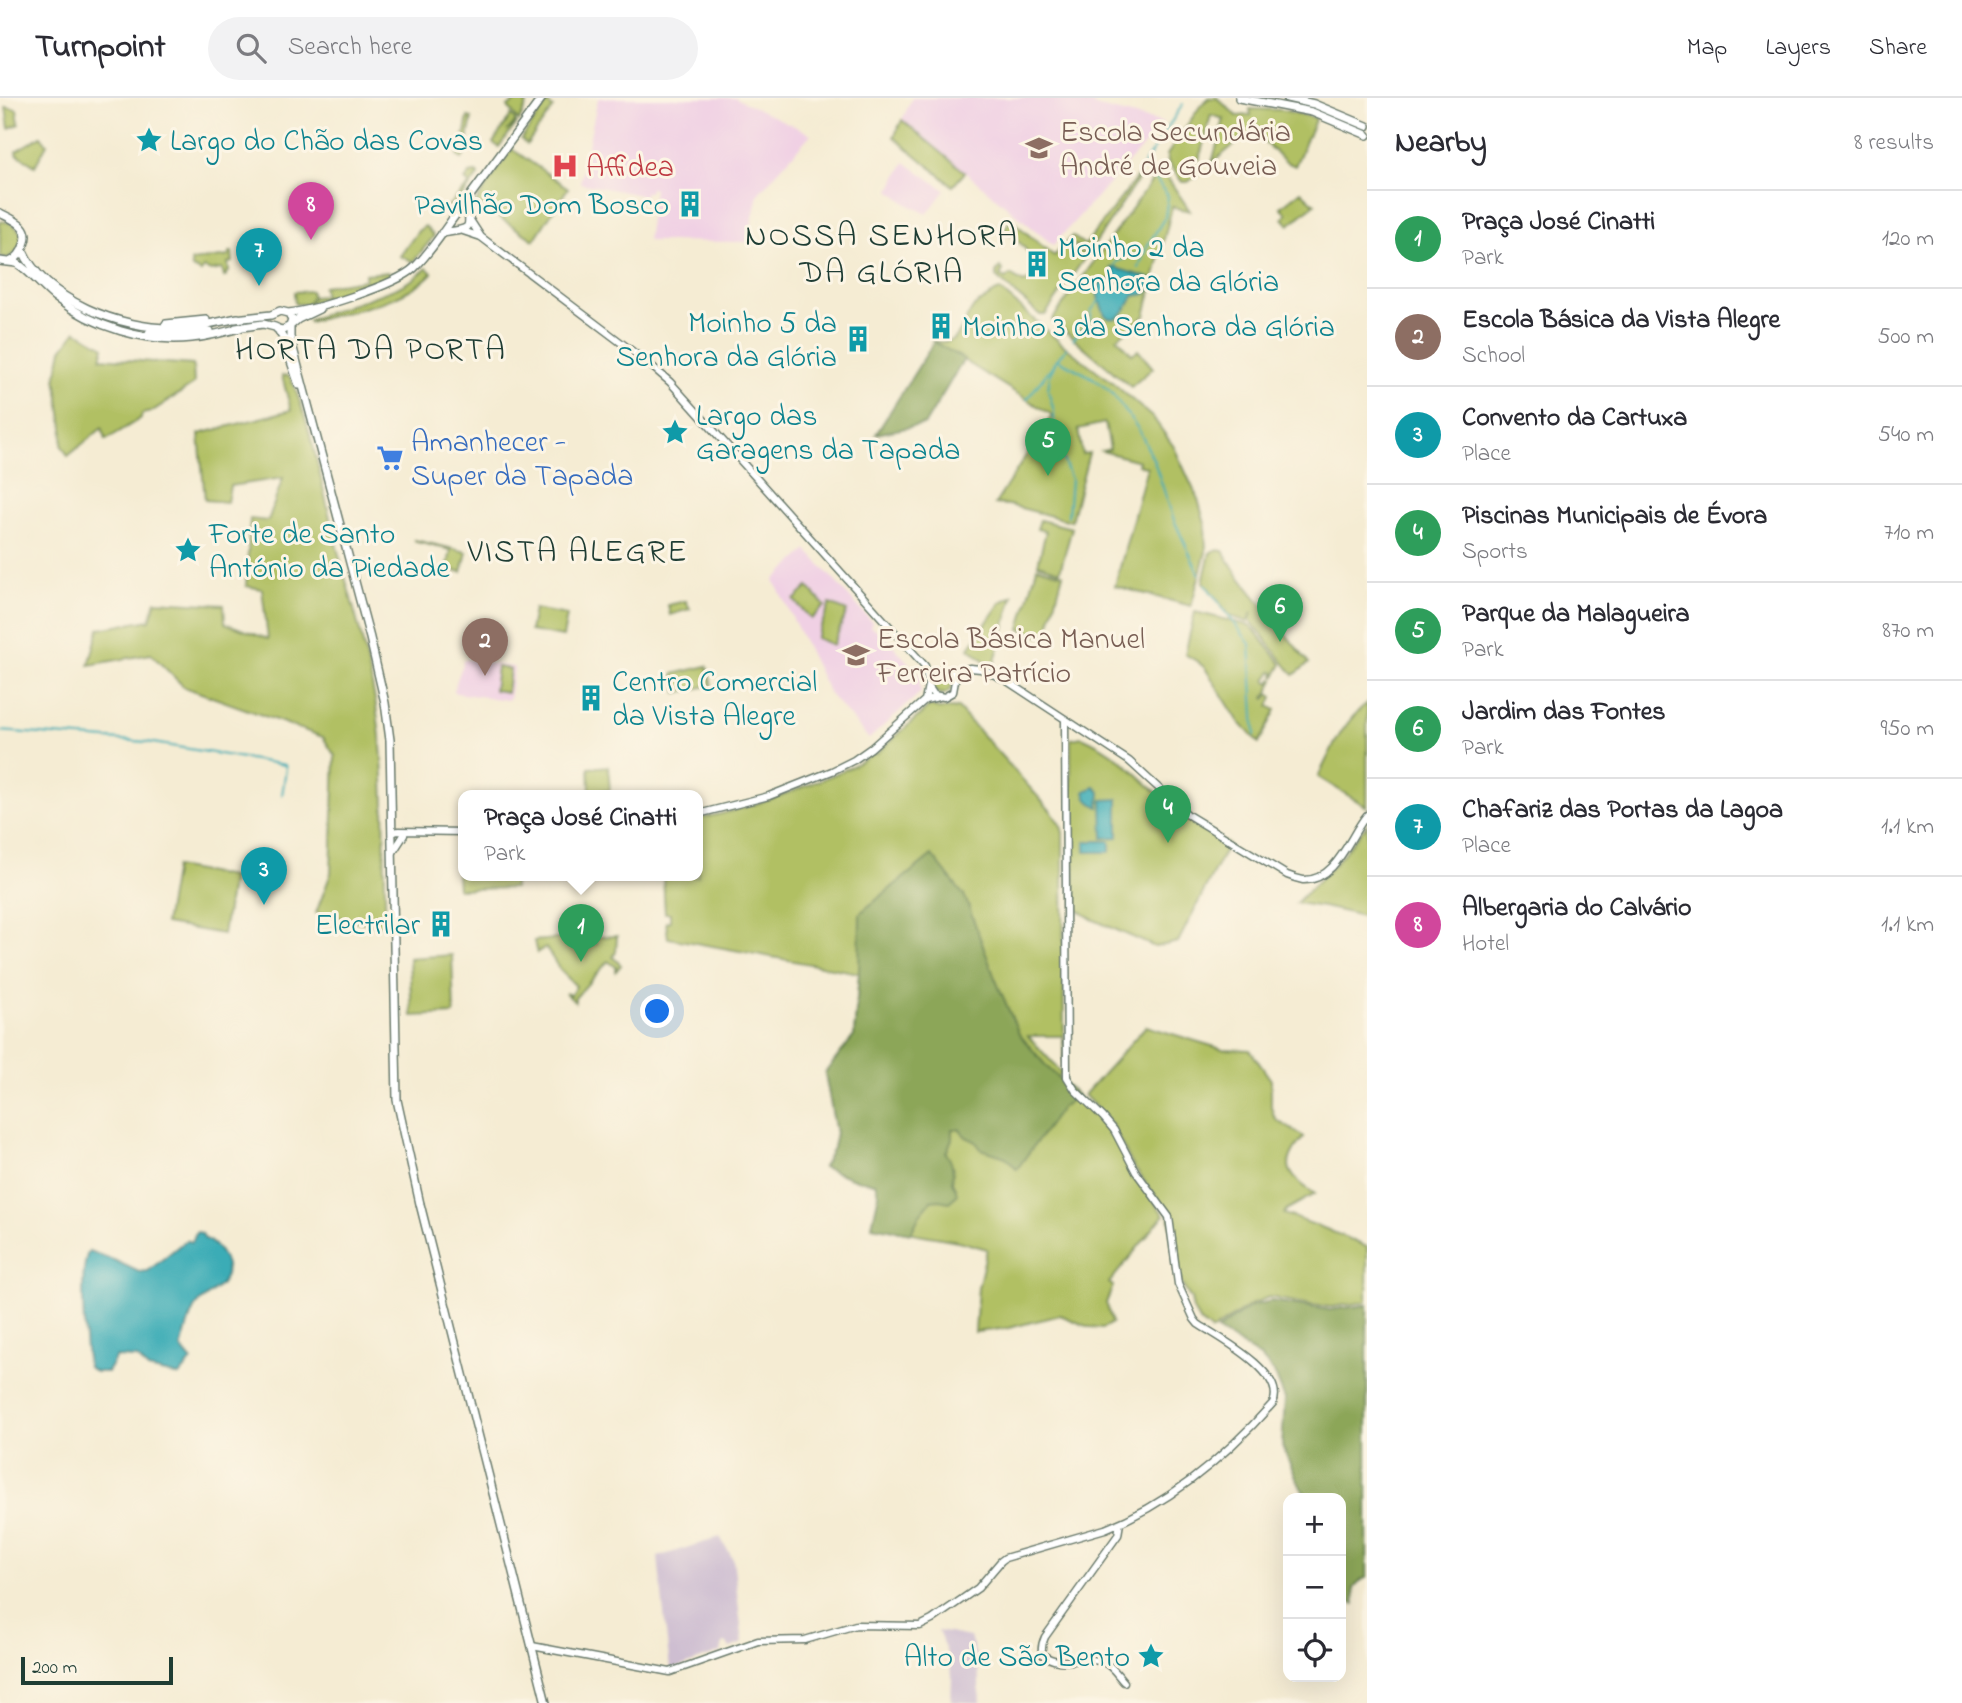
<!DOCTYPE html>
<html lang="en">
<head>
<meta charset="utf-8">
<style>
  :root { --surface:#fff; --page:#f2f2f3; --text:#2b2b33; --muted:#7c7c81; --line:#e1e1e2; --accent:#c8321e }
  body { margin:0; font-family:"Indie Flower",sans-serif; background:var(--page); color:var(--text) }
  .controls { position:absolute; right:21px; bottom:21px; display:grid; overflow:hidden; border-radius:14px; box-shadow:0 7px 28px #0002 }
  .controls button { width:63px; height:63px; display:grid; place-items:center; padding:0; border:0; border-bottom:2px solid var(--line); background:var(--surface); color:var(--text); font:35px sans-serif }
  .scale { position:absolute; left:21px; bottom:18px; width:152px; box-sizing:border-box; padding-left:7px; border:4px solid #1f3d34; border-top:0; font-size:19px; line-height:24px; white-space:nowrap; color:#1f3d34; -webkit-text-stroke:5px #fcf5e5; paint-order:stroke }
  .you { position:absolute; left:658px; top:914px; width:24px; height:24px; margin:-18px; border:5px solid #fff; border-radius:50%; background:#1a73e8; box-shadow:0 0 0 10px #1a73e833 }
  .badge { display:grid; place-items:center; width:46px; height:46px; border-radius:50%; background:var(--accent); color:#fff; font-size:23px; font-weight:700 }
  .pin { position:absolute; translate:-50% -58px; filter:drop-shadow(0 2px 4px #0008) }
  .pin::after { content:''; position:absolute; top:37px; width:24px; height:21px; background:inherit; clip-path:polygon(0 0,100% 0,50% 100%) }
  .popup { position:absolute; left:458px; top:692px; width:245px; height:91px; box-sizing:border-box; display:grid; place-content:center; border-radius:14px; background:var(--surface); filter:drop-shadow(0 2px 5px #0005); font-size:23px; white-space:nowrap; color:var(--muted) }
  .popup b { font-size:26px; color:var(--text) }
  .popup::after { content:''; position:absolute; left:50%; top:100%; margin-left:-14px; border:14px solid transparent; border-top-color:var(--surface) }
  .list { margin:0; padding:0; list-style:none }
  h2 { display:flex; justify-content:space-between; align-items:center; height:91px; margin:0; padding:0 28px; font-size:30px }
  h2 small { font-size:23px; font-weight:400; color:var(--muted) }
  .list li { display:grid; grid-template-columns:46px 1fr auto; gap:21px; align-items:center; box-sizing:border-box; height:98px; padding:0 28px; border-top:2px solid var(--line) }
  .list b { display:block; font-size:26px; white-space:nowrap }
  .list p { margin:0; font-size:23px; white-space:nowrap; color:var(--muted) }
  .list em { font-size:23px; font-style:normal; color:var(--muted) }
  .icon { flex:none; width:38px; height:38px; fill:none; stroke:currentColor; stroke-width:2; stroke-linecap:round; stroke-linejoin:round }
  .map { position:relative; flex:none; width:1367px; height:1605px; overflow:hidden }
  header { display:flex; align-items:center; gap:42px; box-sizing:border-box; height:98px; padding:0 35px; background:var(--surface); border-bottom:2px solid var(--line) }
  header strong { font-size:33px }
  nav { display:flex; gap:38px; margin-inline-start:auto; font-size:24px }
  .search { width:490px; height:63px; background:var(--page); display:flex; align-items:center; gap:18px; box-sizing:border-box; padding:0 24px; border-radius:38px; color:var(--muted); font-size:26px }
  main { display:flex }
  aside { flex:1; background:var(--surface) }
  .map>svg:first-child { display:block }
</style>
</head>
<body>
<header>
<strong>Turnpoint</strong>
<div class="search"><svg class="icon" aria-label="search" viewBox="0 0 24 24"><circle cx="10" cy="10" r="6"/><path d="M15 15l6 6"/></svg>Search here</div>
<nav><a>Map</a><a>Layers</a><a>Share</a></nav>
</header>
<main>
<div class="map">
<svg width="1367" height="1605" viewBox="0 0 1367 1605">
  <rect width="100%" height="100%" fill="#fcf5e5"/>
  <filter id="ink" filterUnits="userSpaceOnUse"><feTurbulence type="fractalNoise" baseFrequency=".0143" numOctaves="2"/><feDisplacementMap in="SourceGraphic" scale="14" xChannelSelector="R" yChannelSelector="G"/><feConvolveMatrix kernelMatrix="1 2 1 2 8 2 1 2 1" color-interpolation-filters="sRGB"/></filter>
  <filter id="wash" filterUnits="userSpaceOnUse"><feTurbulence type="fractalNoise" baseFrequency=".00686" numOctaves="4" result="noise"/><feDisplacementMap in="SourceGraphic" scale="28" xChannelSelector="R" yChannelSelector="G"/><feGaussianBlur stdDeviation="1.57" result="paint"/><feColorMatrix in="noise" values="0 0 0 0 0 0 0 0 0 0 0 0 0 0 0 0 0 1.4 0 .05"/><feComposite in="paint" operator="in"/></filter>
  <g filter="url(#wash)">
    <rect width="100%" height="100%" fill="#f5ecd3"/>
    <path fill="#f0d0e4" d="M598,0h137l76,36 -53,60 -10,48 -101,-1 7,-52 -4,-1 -1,4h-4v4l-65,-13z
      M912,0h177l6,8 69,17 -111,122 -151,-125z
      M905,64l40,28 -18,24 -20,-10 -17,-14z
      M807,452l65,72 -2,5 10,4 41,46 -2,7 2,8 -52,47 -40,-46 -55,-113z
      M464,561l49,8 1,2 -5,30 -2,1 -51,-7 -2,-2 2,-8z"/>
    <path fill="#cebed1" d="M720,1439l13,22 10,84 -13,5 -4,-5 -3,1 -2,8 -51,18 -12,-113z
      M938,1533l32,6 8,25 2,41 -29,-1 1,-27 -4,-19z"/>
    <path fill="#b1c063" stroke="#687e4c" stroke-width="2" fill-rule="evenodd" d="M520,0h12l-6,5 1,1 -8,17 -11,-14z
      M1209,0h8l20,18 14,-1 -1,-6 32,1 34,8 -21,48 -9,-4 -33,-30 -13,8 -28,23 12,-44 -13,-4 -15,56 4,2 -12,9h-6l-14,-20 -1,-7 34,-50z
      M547,5l6,5 -26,36 -6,-5z
      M6,9l11,2 2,15 -10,4z
      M511,17l5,6 -9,10 10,-8 -18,24 -6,-4z
      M468,19l4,1 -7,36 -3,5 -5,-3 7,-19z
      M902,22l63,52 -12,14 -59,-49z
      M41,38l6,8 -12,22 -18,-12 -1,-3z
      M512,51l56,39 -34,52 -58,-38z
      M1161,70l29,43 -18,-4 -27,109 -28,22 15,16 6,-4 15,18 -22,19 -79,-67z
      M476,75l2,2 -29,40 -2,-8 23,-23 -5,-4 5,-6z
      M1138,78l1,2 -51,76 -12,-9 -13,1 9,-10 13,9z
      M1301,93l14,13 -26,21 -6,-7 4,-4 -6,-7z
      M1011,122l43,36 8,-8h13l11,8 -41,59h-5l-44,-38v-4l4,-6 3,3 -3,6 5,3 5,-4 14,8c29,-15 -7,-43 -20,-54z
      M0,123c25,1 30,28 7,37l-7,-1z
      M425,128l9,10 -21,26 -13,-6 18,-25z
      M229,154h3l1,10 -5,1 1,9 -3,1v3l-2,1 -2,-8 -11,2 -7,-3 -3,4 -9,-4 -1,-7 38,-5z
      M427,170l5,5c-28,30 -85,38 -123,49l-1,-2 89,-32 15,-8z
      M389,174l3,4 -65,22 -3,-2 -1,-10 42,-6v-6z
      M1000,192l68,59 44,33 42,37 20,28 24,52 7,25 1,28 -15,54 -76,-20 32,-119 -9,-2 1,-4 -37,-10 8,-2 -5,-26 -27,6 4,25 7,-1 -18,68 -62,-16 -14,-1 57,-89 -121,-75c30,9 28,-12 42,-32 3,-5 8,-5 13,-9 6,-4 6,-7 14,-9z
      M311,193l1,5 -4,7 5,-6 10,-1 2,3 -18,5h-12l-1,-12z
      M76,233l28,16 -3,11 92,7 1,19 -43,28 -9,2 -1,4 -35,22 -4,-12 -34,28 -6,-10 1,-19 -7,-50 6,-27z
      M287,277l4,3c21,51 31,107 44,162 17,65 38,128 45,196 7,63 3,127 6,191l-70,-14 15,-40 4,-117 -12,-19 -139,-50 -33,-33 -62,11 10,-36 51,-9 6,-19 68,4 1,18 43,16 -6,-50 -16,-3 4,-67 18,2 15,-43 -53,8 -3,16 -22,-2 -6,-66 92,-24 -9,-34z
      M1040,422l32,8 -12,43 -22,-7 8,-33 -9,-2z
      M415,442l52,12 -5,20 -15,-3 4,-19 -35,-8z
      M1215,452l8,1 14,23 72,89 -15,12 -44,-55 2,-8 -4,10 -18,-6 -25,-32 -2,-2 7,-29z
      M1037,469l26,7 -16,61h-3l-1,1 -23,-7z
      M808,489l17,19 -14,13 -17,-19z
      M1013,498l-20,72 -24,-20 32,-46z
      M686,503l4,8 -20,6 -2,-10z
      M830,506l17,7 -14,34 -17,-7z
      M534,511l33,6 -4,22 -33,-6z
      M1195,514l56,14 31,38 -7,13 -1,-1 1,-3 -3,-2 -6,9 4,3 2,-4 2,1 -9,18 1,1 3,-5 4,3 -4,9 7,4 -17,33 -20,-21 -34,-54 -7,-6 -13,-8z
      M707,568l5,19 -35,8 -4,-19z
      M497,569l13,2 -3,23 -13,-2z
      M932 586a10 10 0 1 1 20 0a10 10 0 1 1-20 0Z
      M1367,605v104l-49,-30c15,-30 23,-52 49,-74z
      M930,608l9,3 14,-1 2,1 2,-2 94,104 10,15 2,7 1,238 -6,6 51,51 28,51 27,36 -55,68 4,3 -7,17 6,20 -9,5 -14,-1 -29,-12 -51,13 -34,4 3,-44 9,-39 -29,-8 -86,-15 7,-32 -4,-11 -18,-3 -34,-13 10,-19 3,-15 -11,-60 29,-37 5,-63 -191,-35 -2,-16 4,-1v-8h-5l-2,-37h35v-57c44,-9 86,-23 127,-41 17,-7 34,-14 49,-25l2,1zM1028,938h35v35h-3z
      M1082,639c45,19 67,53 104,81 14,9 29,18 42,26l-50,98 -23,5 -63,-28 -18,-12v-44l-3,-25v-99z
      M608,668l2,24 -20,1 -1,-23z
      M1367,726v93l-44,-10 -27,-4 38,-38z
      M175,769l57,10 -9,57 -58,-10z
      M457,774h7v4h50v12l-56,1z
      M580,827h3l1,20 13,-1v-7l20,-1 -1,16 -3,5 8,8 -5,6v-4l-8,-6 -33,37v4l-10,-9 6,2 5,-9 -16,-16 -14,-22 -9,4v2l-3,-13 32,-3v8l14,-1z
      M452,857l2,59 -42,2 -3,-58z
      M1146,928l76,23 28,1 21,30v27l3,9 4,5 26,16c-25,28 -17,38 11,57l-29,16 -2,4 42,15 41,18v55l-36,5 -20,-2 -42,-8 -17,7 -41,27 -11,-9 -7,-12 -2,-11 -11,-17 -12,-73 -10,-10 -25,-33 -22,-43 -27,-28z"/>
    <path fill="#8ca659" stroke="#567246" stroke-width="2" d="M934,244l30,17 -39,65 -49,10z
      M932,757l33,42 30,81 24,56 28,33 31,29 -16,11 -45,62 -11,-12 -25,-8 -6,-8 -9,-4 -7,-8h-7v10l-6,14c7,9 8,18 6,29l4,7 1,6 -8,7 -10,-2 -8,1 -10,12 -10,20 -39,-7 7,-32 -4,-11 -18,-3 -34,-13 10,-19 3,-15 -11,-60 29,-37 5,-63 1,-60z
      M1271,1203l59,9 37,-5v273l-4,1 -9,9 1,16 -14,-4v-39l2,-4 -2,-7v-52h-32l-8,-10 -19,-42 3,-47 -11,-27 -14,-15 -43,-27 34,-24z"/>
    <path fill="#3bacb6" stroke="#2d7475" stroke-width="2" d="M1112,169l40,12 -3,11 -3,4 -13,2c-4,8 -14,30 -27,20 -2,-2 -4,-9 -5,-11 -4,-7 -4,-12 -2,-21l13,-6 3,-5 -4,-4z
      M1095,689l5,5 -1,15c-8,-4 -13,-6 -14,-16z
      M1118,701v38l-15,1 -1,-38z
      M1085,743h25v11h-25z
      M196,1134l6,1 2,5c15,8 31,29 17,46 -7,8 -18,14 -25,22 -7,9 -11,31 -15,42l11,13 -13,15 -31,-7 -11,-11 -21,-1 -9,15h-11l-8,-5c-3,-23 -10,-99 1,-116l27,10 23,11 9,-1 38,-31 6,2z"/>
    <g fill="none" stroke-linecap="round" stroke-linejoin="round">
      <path stroke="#3bacb6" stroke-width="2" d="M1144,71l-2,-2 41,-63
        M1115,167l2,-4 28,-10
        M1139,170l6,-18 20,-33 3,-21 -13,-18
        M1073,241l18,-19v-9l8,-10
        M1027,301l39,-51
        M1068,418l3,-37 -13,-32 -4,-17v-19l-6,-21 2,-16 7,-15 36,19 18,14 28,38 15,31 20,59 25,54
        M1205,486l45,60 5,91
        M0,633l147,11 138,23 1,4 -4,26"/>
    </g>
  </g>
  <g filter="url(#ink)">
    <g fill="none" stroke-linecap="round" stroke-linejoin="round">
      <g stroke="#6a7a6c" stroke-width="9">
        <path id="secondary" d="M470,122l11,17
          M463,133l18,6 167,126 22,19 255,284 3,15
          M950,574l20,-4 11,1 23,10 125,82 59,54 99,60c5,2 11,4 16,5 34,1 46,-44 64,-65
          M925,602c4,-16 2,-35 25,-28l5,9 -2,11 -9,5 -10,-2 -6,-9
          M698,716l71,-18 63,-25 22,-11 17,-12 54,-48 14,-3
          M392,735l6,-2 66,1
          M393,754l11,-17
          M1120,1425l-2,12 -73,102c-3,6 -4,10 -3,17 18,15 41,1 61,8 9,3 15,14 21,20
          M532,1548l138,26 88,-31 47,-1 51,-15 64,1 12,-6 46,-32 23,-27 4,-3 100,-29c66,-26 122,-74 168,-126 14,-30 -55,-66 -75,-79l-4,-5 -16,-35 -9,-67 -33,-45 -22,-42 -11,-13 -28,-27 -8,-13 -2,-358"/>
      </g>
      <g stroke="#6a7a6c" stroke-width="10">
        <path id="primary" d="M1239,0l73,14 55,23
          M1287,0l27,6 53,22
          M0,115c14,7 32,13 24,32 -3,8 -6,13 -14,17
          M442,135c32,-5 28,-2 25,-33
          M22,151c23,52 99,80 152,79 22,0 43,-6 64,-10
          M0,163c5,1 11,1 16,2 9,3 30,28 40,35 38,29 89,45 136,40 16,-1 32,-6 48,-10
          M288,215c25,-2 108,-28 126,-45 21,-20 35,-47 53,-68l75,-102
          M235,221l36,-4 9,-4 8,2 4,7 -2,6 -7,4 -6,-1
          M166,226l40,-4
          M291,227l7,-6 21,-10
          M290,228v11l80,301 15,65 5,37 7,360 23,104 126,499
          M236,230l27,-4 12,3
          M277,230l6,10 16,47
          M149,235l23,1 38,-3"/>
      </g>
      <use href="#secondary" stroke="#fff" stroke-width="6"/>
      <use href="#primary" stroke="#fff" stroke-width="7"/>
    </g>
  </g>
  <defs>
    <g id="sight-bare" transform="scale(2.1)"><path d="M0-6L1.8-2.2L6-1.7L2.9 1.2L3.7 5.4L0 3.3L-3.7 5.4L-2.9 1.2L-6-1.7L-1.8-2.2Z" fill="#0f9aa8" stroke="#fcf5e5" stroke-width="2.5" paint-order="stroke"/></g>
    <g id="school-bare" transform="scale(2.1)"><path d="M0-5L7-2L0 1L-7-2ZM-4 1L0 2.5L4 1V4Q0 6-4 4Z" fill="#8d6e63" stroke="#fcf5e5" stroke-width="2.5" paint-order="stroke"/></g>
    <g id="hospital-bare" transform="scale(2.1)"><path d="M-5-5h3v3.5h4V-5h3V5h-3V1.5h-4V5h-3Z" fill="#e0444e" stroke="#fcf5e5" stroke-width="2.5" paint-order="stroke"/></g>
    <g id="building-bare" transform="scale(2.1)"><path d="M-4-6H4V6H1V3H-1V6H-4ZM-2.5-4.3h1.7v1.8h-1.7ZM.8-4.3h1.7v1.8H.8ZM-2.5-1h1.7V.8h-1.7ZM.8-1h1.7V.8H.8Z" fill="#0f9aa8" stroke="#fcf5e5" stroke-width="2.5" paint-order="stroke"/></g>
    <g id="supermarket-bare" transform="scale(2.1)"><path d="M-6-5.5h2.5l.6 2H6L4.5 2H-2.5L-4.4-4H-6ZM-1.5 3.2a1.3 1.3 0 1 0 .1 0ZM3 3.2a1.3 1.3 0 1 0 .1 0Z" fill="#3f7fe0" stroke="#fcf5e5" stroke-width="2.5" paint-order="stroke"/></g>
  </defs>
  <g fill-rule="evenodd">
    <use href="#sight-bare" x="149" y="42"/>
    <use href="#school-bare" x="1039" y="50"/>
    <use href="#hospital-bare" x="565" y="68"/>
    <use href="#building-bare" x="690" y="106"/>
    <use href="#building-bare" x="1037" y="166"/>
    <use href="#building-bare" x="941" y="228"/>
    <use href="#building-bare" x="858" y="241"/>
    <use href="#sight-bare" x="675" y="334"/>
    <use href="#supermarket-bare" x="390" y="360"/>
    <use href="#sight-bare" x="188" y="452"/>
    <use href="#school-bare" x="856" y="557"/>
    <use href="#building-bare" x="591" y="600"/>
    <use href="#building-bare" x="441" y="826"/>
    <use href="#sight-bare" x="1151" y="1558"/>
  </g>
  <g text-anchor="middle" stroke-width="6" stroke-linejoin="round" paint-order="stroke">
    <g font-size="30" fill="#785e54" stroke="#fcf5e5" text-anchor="start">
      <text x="1060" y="43">Escola Secundária<tspan x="1060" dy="34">André de Gouveia</tspan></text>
      <text x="877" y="550">Escola Básica Manuel<tspan x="877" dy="34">Ferreira Patrício</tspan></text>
    </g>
    <g font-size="30" fill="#0d838f" stroke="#fcf5e5" text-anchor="start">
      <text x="170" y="52">Largo do Chão das Covas</text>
      <text x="669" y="116" text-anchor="end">Pavilhão Dom Bosco</text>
      <text x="1058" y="159">Moinho 2 da<tspan x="1058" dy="34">Senhora da Glória</tspan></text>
      <text x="837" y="234" text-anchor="end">Moinho 5 da<tspan x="837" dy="34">Senhora da Glória</tspan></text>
      <text x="962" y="238">Moinho 3 da Senhora da Glória</text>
      <text x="696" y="327">Largo das<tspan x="696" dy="34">Garagens da Tapada</tspan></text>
      <text x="209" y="445">Forte de Santo<tspan x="209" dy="34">António da Piedade</tspan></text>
      <text x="612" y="593">Centro Comercial<tspan x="612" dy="34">da Vista Alegre</tspan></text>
      <text x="420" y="836" text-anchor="end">Electrilar</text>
      <text x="1130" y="1568" text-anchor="end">Alto de São Bento</text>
    </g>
    <g font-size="30" fill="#be3a42" stroke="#fcf5e5" text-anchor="start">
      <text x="586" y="78">Affidea</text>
    </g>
    <g font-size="30" fill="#366cbe" stroke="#fcf5e5" text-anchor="start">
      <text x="411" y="353">Amanhecer -<tspan x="411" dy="34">Super da Tapada</tspan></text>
    </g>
    <g font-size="32" letter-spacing="2" fill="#1f3d34" stroke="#fcf5e5">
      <text x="882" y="147">NOSSA SENHORA<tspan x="882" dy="37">DA GLÓRIA</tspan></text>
      <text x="371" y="261">HORTA DA PORTA</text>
      <text x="578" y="463">VISTA ALEGRE</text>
    </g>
  </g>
</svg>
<div class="controls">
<button>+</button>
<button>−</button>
<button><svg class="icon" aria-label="locate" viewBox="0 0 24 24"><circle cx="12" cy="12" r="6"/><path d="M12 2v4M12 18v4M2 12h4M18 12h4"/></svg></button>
</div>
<div class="scale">200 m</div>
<div class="you"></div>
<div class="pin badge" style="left:581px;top:864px;background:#2e9e5b">1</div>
<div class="popup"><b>Praça José Cinatti</b>Park</div>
<div class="pin badge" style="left:485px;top:578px;background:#8d6e63">2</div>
<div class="pin badge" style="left:264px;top:807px;background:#0f9aa8">3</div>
<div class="pin badge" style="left:1168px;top:745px;background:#2e9e5b">4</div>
<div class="pin badge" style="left:1048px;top:378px;background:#2e9e5b">5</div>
<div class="pin badge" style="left:1280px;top:544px;background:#2e9e5b">6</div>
<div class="pin badge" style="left:259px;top:188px;background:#0f9aa8">7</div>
<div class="pin badge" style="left:311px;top:142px;background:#d1479c">8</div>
</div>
<aside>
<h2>Nearby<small>8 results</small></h2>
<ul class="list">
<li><span class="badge" style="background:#2e9e5b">1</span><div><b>Praça José Cinatti</b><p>Park</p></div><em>120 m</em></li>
<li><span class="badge" style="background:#8d6e63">2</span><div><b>Escola Básica da Vista Alegre</b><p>School</p></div><em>500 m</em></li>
<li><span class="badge" style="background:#0f9aa8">3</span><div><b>Convento da Cartuxa</b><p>Place</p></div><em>540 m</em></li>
<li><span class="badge" style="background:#2e9e5b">4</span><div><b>Piscinas Municipais de Évora</b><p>Sports</p></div><em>710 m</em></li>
<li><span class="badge" style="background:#2e9e5b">5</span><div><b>Parque da Malagueira</b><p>Park</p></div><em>870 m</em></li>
<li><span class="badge" style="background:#2e9e5b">6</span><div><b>Jardim das Fontes</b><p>Park</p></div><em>950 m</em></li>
<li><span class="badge" style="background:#0f9aa8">7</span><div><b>Chafariz das Portas da Lagoa</b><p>Place</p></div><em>1.1 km</em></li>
<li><span class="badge" style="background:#d1479c">8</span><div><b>Albergaria do Calvário</b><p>Hotel</p></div><em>1.1 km</em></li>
</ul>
</aside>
</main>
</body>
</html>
